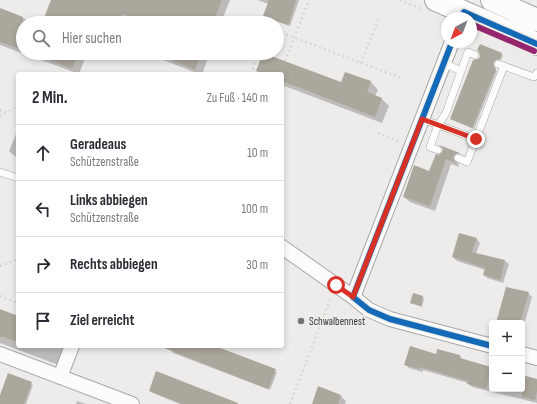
<!DOCTYPE html>
<html lang="de">
<head>
<meta charset="utf-8">
<style>
  :root { --surface:#fff; --page:#f2f2f3; --text:#2b2b33; --muted:#7c7c81; --line:#e1e1e2 }
  body { margin:0; font-family:"Sofia Sans Condensed",sans-serif; background:var(--page); color:var(--text) }
  .controls { position:absolute; right:12px; bottom:12px; display:grid; overflow:hidden; border-radius:4px; box-shadow:0 2px 6px #0003 }
  .controls button { width:36px; height:36px; display:grid; place-items:center; padding:0; border:0; border-bottom:1px solid var(--line); background:var(--surface); color:var(--text); font:20px sans-serif }
  .compass { position:absolute; left:441px; top:12px; width:36px; height:36px; border-radius:50%; background:var(--surface); box-shadow:0 2px 6px #0003; rotate:222deg }
  .stop { position:absolute; width:12px; height:12px; margin:-9px; border:3px solid #d93025; border-radius:50%; background:#fff }
  .stop.end { background:#d93025; border-color:#fff; box-shadow:0 1px 4px #0008 }
  .list { margin:0; padding:0; list-style:none }
  h2 { display:flex; justify-content:space-between; align-items:center; height:52px; margin:0; padding:0 16px; font-size:17px }
  h2 small { font-size:13px; font-weight:400; color:var(--muted) }
  .list li { display:grid; grid-template-columns:26px 1fr auto; gap:12px; align-items:center; box-sizing:border-box; height:56px; padding:0 16px; border-top:1px solid var(--line) }
  .list b { display:block; font-size:15px; white-space:nowrap }
  .list p { margin:0; font-size:13px; white-space:nowrap; color:var(--muted) }
  .list em { font-size:13px; font-style:normal; color:var(--muted) }
  .icon { flex:none; width:22px; height:22px; fill:none; stroke:currentColor; stroke-width:2; stroke-linecap:round; stroke-linejoin:round }
  .map { position:relative; flex:none; width:537px; height:404px; overflow:hidden }
  .search { position:absolute; background:var(--surface); box-shadow:0 2px 6px #0003; left:16px; top:16px; width:268px; height:44px; display:flex; align-items:center; gap:10px; box-sizing:border-box; padding:0 14px; border-radius:22px; color:var(--muted); font-size:15px }
  .panel { position:absolute; background:var(--surface); box-shadow:0 2px 6px #0003; left:16px; top:72px; width:268px; height:276px; border-radius:4px }
  .map>svg:first-child { display:block }
</style>
</head>
<body>
<div class="map">
<svg width="537" height="404" viewBox="0 0 537 404">
  <rect width="100%" height="100%" fill="#edecea"/>
  <path fill="#0003" d="M52,0h178l-9,23h-82l-9,-4 -2,4h-85z
    M258,0h41l-9,26 -24,-8 -2,-2 4,-12z
    M0,10l36,13h-13v30h64l-8,21 -79,-29z
    M480,45l23,10 -2,5h-2l-4,4 -1,4 3,3 -23,58 -23,-10 30,-62z
    M109,53h7l-1,3z
    M149,53h61l-8,21h-3l-46,-18z
    M263,54l79,30 4,-11 25,9 7,8 -3,6 6,2 8,8 -7,17 -100,-38v-11h-22l-3,-3z
    M18,129v30l-9,-8z
    M443,147l17,7 4,4 -6,4 1,5 -8,-3 -16,47 -25,-9 -6,-5 26,-25 10,-16 3,-3z
    M460,234l17,5 3,4 -4,11 29,7 4,3 -6,19 -16,-5 -3,-3 1,-5 -28,-9 -4,-4z
    M528,293l4,4 -10,35v-9h-25z
    M423,297l1,2 -2,8 -11,-4z
    M0,310l18,7v29h50l-7,20 -61,-23z
    M174,346h39l64,26 -7,18 -97,-37 -1,-2z
    M437,355l23,1 3,4 29,8v21h30v-13l15,4v23l-65,-16 -4,-4 -45,-13v2l-14,-4 -4,-4z
    M9,375l24,10 -7,19h-26v-6z
    M150,391l87,13h-57l-27,-11z
    M341,396l5,5 -1,3h-32z
    M77,401l9,3h-10z"/>
  <path fill="#aba79c" d="M51,0h171l-9,23h-66l-24,-9 -3,9h-78z
    M269,0h27l-8,25 -25,-9z
    M0,8l23,9v33l-23,-8z
    M480,44l22,9 -2,6h-3l-4,3v3l3,4 -24,59 -22,-9 23,-59 5,-1 2,-2 -1,-5 -2,-2z
    M32,53h47l-7,16z
    M155,53h46l-6,17z
    M263,53l78,29 4,-10 26,9 -4,11 15,6 -7,19 -93,-36v-7h-18l-8,-3z
    M439,145l21,8 -5,1 -2,2 1,5 2,2 -10,-4 -16,47 -27,-9 11,-32 15,6 7,-17 3,1 3,-3 1,-3z
    M459,233l18,5 -5,14 33,8 -5,20 -17,-5 2,-7 -33,-11z
    M506,287l23,5 -9,31h-24z
    M413,293l10,3 -2,10 -11,-3z
    M0,309l18,7v26l-14,-5h-4z
    M159,346h56l61,23 -8,20z
    M410,346l26,8 1,-5 23,6v3l31,9 -5,22 -19,-5 1,-3 -48,-14 -1,2 -15,-4z
    M156,371l82,32v1h-56l-33,-13z
    M8,373l24,9 -8,22h-24v-9z
    M522,375l15,4v12l-2,9 -13,-3z
    M318,386l23,9 -3,9h-26z"/>
  <g fill="none" stroke-linecap="round" stroke-linejoin="round">
    <g stroke="#a8a7a6" stroke-width="8">
      <path id="lane" d="M444,63l17,8
        M498,64l36,13 3,-4
        M422,119l54,20 28,-73
        M438,150l-8,-3 8,-22 8,-12 22,-61 7,3
        M458,158l9,4 9,-23
        M0,172l18,6"/>
    </g>
    <g stroke="#a8a7a6" stroke-width="16">
      <path id="street" d="M282,247l71,50 16,13 21,9 102,27
        M353,297l99,-255
        M0,354l132,50
        M522,354l15,4
        M60,377l12,-31"/>
    </g>
    <g stroke="#a8a7a6" stroke-width="24">
      <path id="primary" d="M436,0l101,44
        M492,0l45,20"/>
    </g>
    <path stroke="#d9d8d7" stroke-width="2.5" stroke-dasharray="2 3" stroke-linecap="butt" d="M400,0l22,9
      M277,31l124,47
      M285,61l24,-61
      M361,63l17,-43
      M251,74l8,-21
      M0,110l6,2
      M0,116l18,-10
      M378,133l22,9
      M0,266l18,-7
      M0,296l18,7
      M290,404l41,-107"/>
    <use href="#lane" stroke="#fcfcfc" stroke-width="7"/>
    <use href="#street" stroke="#fcfcfc" stroke-width="14"/>
    <use href="#primary" stroke="#fcfcfc" stroke-width="22"/>
    <g stroke="#eeede9" stroke-width="9">
      <path id="bus-1" d="M461,18l3,-6 73,32
        M452,42l-99,255 16,13 21,9 102,27"/>
    </g>
    <g stroke="#eeede9" stroke-width="9">
      <path id="bus-2" d="M471,24l63,27"/>
    </g>
    <use href="#bus-1" stroke="#156ab8" stroke-width="6"/>
    <use href="#bus-2" stroke="#95276e" stroke-width="6"/>
  </g>
  <g fill="none" stroke-linecap="round" stroke-linejoin="round">
    <path stroke="#d93025" stroke-width="5" d="M336,285l17,12 69,-178 54,20"/>
  </g>
  <circle fill="#757574" stroke="#eeede9" stroke-width="1.5" cx="301" cy="321" r="4"/>
  <g text-anchor="middle" stroke-width="4" stroke-linejoin="round" paint-order="stroke">
    <g font-size="11" fill="#353534" stroke="#eeede9" text-anchor="start">
      <text x="309" y="325">Schwalbennest</text>
    </g>
  </g>
</svg>
<div class="controls">
<button>+</button>
<button>−</button>
</div>
<svg class="compass" viewBox="-18 -18 36 36"><path d="M0-13l5 13h-10z" fill="#e53935"/><path d="M0 13l5-13h-10z" fill="#7c7c81"/></svg>
<div class="stop" style="left:336px;top:285px"></div>
<div class="stop end" style="left:476px;top:139px"></div>
<div class="search"><svg class="icon" aria-label="search" viewBox="0 0 24 24"><circle cx="10" cy="10" r="6"/><path d="M15 15l6 6"/></svg>Hier suchen</div>
<section class="panel">
<h2>2 Min.<small>Zu Fuß · 140 m</small></h2>
<ul class="list">
<li><svg class="icon" aria-label="ahead" viewBox="0 0 24 24"><path d="M12 20V5M6 11l6-6 6 6"/></svg><div><b>Geradeaus</b><p>Schützenstraße</p></div><em>10 m</em></li>
<li><svg class="icon" aria-label="left" viewBox="0 0 24 24"><path d="M17 20v-9H6M10 6l-5 5 5 5"/></svg><div><b>Links abbiegen</b><p>Schützenstraße</p></div><em>100 m</em></li>
<li><svg class="icon" aria-label="right" viewBox="0 0 24 24"><path d="M7 20v-9h11M14 6l5 5-5 5"/></svg><div><b>Rechts abbiegen</b></div><em>30 m</em></li>
<li><svg class="icon" aria-label="arrive" viewBox="0 0 24 24"><path d="M6 21V4h12l-3 4 3 4H6"/></svg><div><b>Ziel erreicht</b></div></li>
</ul>
</section>
</div>
</body>
</html>
